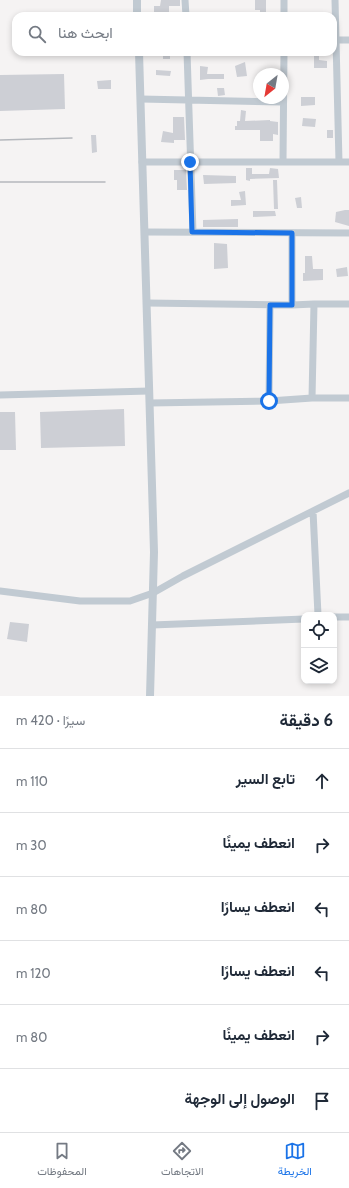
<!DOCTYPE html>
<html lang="ar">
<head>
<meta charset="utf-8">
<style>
  :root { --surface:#fff; --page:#f2f2f3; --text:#1f2937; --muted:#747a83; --line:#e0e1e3; --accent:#1a73e8 }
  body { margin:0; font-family:Cabin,Vazirmatn,sans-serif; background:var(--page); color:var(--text); direction:rtl }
  .controls { position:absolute; right:12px; bottom:12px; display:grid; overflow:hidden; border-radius:8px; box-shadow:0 2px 6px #0003 }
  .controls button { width:36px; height:36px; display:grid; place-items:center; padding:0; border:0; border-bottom:1px solid var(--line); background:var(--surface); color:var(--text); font:20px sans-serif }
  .compass { position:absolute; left:253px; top:68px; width:36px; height:36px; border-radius:50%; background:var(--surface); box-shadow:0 2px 6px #0003; rotate:211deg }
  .stop { position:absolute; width:12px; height:12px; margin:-9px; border:3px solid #1a73e8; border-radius:50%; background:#fff }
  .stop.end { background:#1a73e8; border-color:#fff; box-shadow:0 1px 4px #0008 }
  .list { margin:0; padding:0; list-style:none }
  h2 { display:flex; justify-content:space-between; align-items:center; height:52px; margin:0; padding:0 16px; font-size:17px }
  h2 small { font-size:13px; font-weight:400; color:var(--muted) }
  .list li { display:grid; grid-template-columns:26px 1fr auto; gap:12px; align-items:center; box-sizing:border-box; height:64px; padding:0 16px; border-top:1px solid var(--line) }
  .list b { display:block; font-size:15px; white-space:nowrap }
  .list em { font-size:13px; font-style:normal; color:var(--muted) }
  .icon { flex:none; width:22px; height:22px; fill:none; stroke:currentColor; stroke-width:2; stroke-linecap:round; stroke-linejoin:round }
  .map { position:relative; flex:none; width:349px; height:696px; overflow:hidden; direction:ltr }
  .search { position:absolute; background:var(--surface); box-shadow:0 2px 6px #0003; left:12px; right:12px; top:12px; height:44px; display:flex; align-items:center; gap:10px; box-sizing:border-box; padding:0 14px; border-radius:12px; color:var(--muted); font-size:15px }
  .sheet { height:436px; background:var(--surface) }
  nav { display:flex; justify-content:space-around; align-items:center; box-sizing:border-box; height:56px; border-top:1px solid var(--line); background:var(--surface); font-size:11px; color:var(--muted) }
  nav a { display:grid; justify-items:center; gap:2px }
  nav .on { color:var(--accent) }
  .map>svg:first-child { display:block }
</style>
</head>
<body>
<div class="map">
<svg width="349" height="696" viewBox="0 0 349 696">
  <rect width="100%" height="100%" fill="#f5f3f3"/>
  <path fill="#cdcfd5" d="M161,0h19v6h-11v10h-15v-10h6z
    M255,0h11v12h-6v-2h-5z
    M314,52h5v8l8,1v7h-13z
    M163,54l7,1v4h-7z
    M245,62l2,14 -10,1 -2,-11z
    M200,66l8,1 -1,7h17v5h-16l-8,1z
    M156,70l15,1 -1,5 -14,-1z
    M64,74l1,35 -65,2v-36z
    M111,80v9h-13l-1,-8z
    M217,88h7l1,7 -7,1z
    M301,97h14v8l-14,1z
    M241,110l5,1 -1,10 25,-1v1l8,1v13l-5,-1v7h-13v-11h-25v-4h2v-5h3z
    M173,117h11l1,23h-11v3l-13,-1 2,-11 10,2z
    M303,118l13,1 -1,8 -13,-1z
    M327,130h6v8h-6z
    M91,135h5l1,17 -5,1z
    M246,168h6v6h17l1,-6 8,1 1,9 -29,1v2l-4,-1z
    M174,170h12l1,20h-10v-10h-3z
    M203,175l33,1v7l-32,1z
    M273,180h4l1,29h-4z
    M245,191l1,14 -15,1v-6h10l-2,-8z
    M301,197l1,11h-5l-2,-10z
    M345,210h4v16l-14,-4 1,-10z
    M253,211h22l1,5 -23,1z
    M238,219v8h-35v-7z
    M214,243l13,1 1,24 -14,1z
    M305,256h7l1,13h10v11l-20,1v-8h2z
    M347,267l1,9 -11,1 -1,-8z
    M124,409l1,37 -84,2 -1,-36z
    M0,412h15l1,38h-16z
    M10,622l19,2 -2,18 -20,-3z"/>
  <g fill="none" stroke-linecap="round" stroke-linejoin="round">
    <path stroke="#c1cad2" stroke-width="7" d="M185,0l1,16
      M284,0v16
      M335,0l4,162
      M336,40h13
      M187,52l6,180
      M141,99l142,3
      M283,161l1,-109
      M142,162h207
      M145,232l204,1
      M147,303l145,2 22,-1h35
      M292,305v-72
      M0,395l149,-4
      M312,398l2,-94
      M269,401l1,-96
      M150,403l119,-2 43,-3h37
      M313,511l5,104
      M0,591l80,10h50l23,-8 30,-17 166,-83
      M334,617h15
      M152,625l152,-6"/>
    <path stroke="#c1cad2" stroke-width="8" d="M137,0v16
      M139,52l15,500 -4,144"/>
    <path stroke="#b5b8bd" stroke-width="1.5" d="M0,140l72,-2
      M0,182h105"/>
  </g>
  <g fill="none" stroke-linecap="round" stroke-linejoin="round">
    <path stroke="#1a73e8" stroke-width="5" d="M190,162l2,70 100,1v72h-22l-1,96"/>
  </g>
</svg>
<div class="controls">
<button><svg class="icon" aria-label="locate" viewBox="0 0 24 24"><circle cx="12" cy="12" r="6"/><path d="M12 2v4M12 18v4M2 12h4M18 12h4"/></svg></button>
<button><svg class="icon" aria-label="layers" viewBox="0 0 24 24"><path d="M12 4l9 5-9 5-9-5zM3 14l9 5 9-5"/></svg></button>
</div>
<svg class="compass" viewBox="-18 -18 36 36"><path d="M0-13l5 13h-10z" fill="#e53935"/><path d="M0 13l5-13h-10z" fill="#747a83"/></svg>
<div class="stop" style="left:269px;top:401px"></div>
<div class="stop end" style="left:190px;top:162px"></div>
<div class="search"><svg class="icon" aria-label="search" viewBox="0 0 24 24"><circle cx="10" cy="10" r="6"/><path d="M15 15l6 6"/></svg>ابحث هنا</div>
</div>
<section class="sheet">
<h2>6 دقيقة<small>سيرًا · 420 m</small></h2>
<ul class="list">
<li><svg class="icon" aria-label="ahead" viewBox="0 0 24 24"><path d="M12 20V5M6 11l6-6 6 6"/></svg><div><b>تابع السير</b></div><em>110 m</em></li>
<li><svg class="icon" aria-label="right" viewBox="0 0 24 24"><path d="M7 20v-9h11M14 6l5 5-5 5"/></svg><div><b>انعطف يمينًا</b></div><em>30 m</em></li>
<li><svg class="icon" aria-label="left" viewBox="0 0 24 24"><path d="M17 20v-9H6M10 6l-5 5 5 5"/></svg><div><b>انعطف يسارًا</b></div><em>80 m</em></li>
<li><svg class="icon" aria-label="left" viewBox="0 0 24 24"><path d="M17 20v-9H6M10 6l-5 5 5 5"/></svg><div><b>انعطف يسارًا</b></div><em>120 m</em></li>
<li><svg class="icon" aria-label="right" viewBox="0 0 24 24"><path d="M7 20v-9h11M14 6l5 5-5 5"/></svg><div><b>انعطف يمينًا</b></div><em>80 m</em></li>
<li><svg class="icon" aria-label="arrive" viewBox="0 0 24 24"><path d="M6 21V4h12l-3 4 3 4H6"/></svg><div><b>الوصول إلى الوجهة</b></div></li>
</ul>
</section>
<nav>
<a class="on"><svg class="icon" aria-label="map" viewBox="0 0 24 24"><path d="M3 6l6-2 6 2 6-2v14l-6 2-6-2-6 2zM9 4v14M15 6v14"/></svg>الخريطة</a>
<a><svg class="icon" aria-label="directions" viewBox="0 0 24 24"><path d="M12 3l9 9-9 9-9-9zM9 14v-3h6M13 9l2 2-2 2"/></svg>الاتجاهات</a>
<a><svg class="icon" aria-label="saved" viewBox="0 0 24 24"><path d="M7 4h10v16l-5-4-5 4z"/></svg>المحفوظات</a>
</nav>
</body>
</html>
